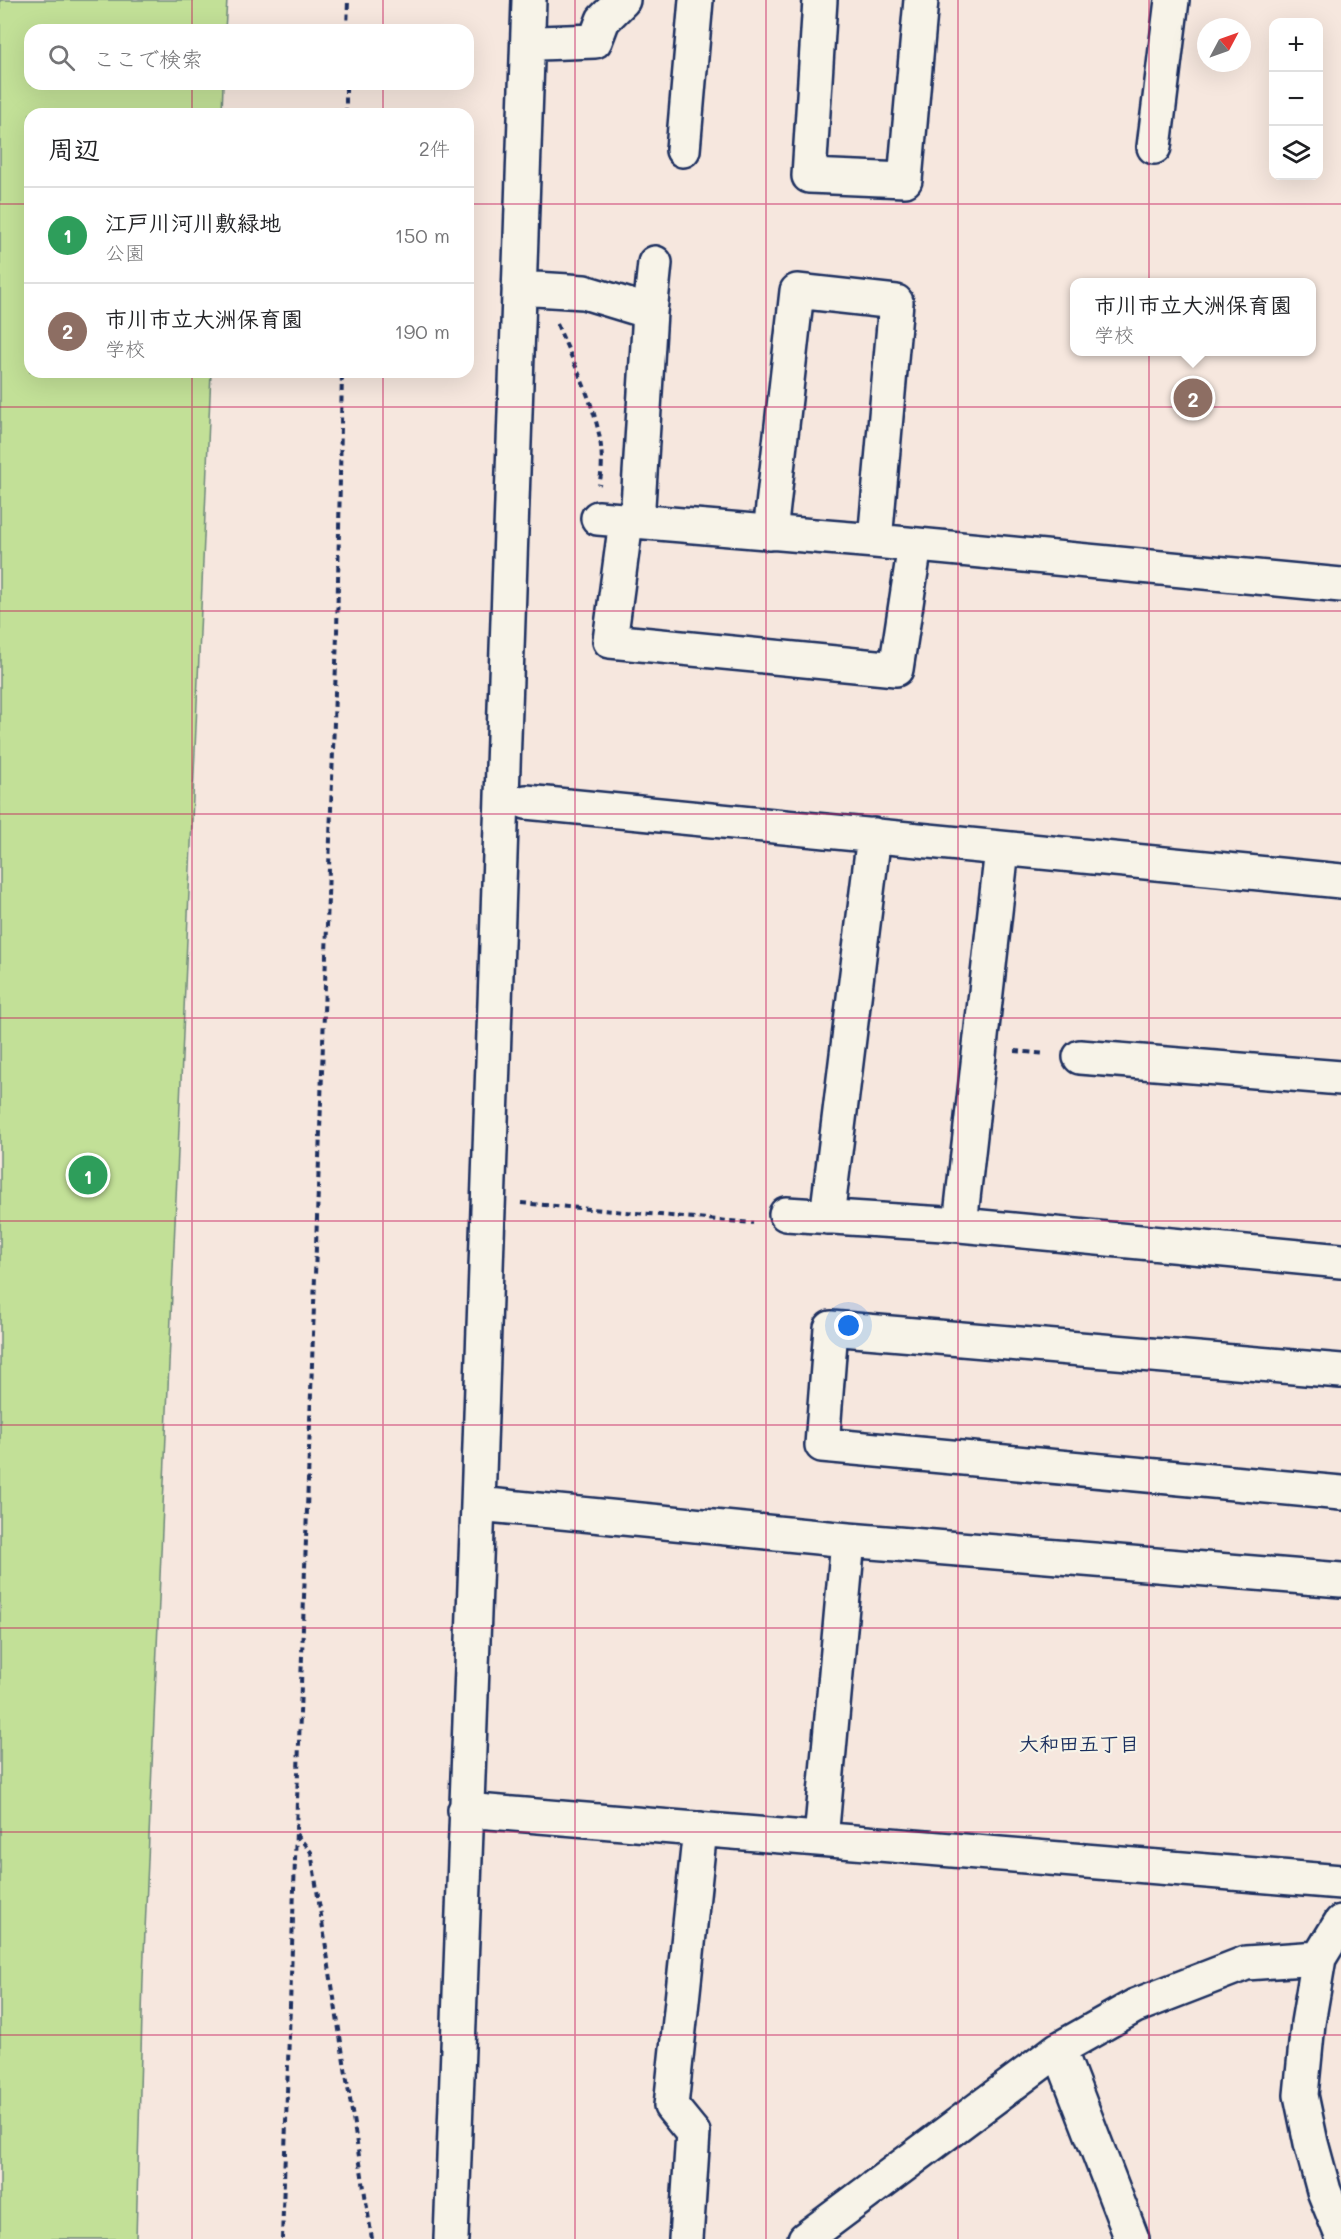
<!DOCTYPE html>
<html lang="ja">
<head>
<meta charset="utf-8">
<style>
  :root { --surface:#fff; --page:#f2f2f2; --text:#202124; --muted:#757577; --line:#e0e0e0; --accent:#db2777 }
  body { margin:0; font-family:Mali,"Klee One",sans-serif; background:var(--page); color:var(--text) }
  .controls { position:absolute; right:18px; top:18px; display:grid; overflow:hidden; border-radius:12px; box-shadow:0 6px 24px #0002 }
  .controls button { width:54px; height:54px; display:grid; place-items:center; padding:0; border:0; border-bottom:2px solid var(--line); background:var(--surface); color:var(--text); font:30px sans-serif }
  .compass { position:absolute; left:1197px; top:18px; width:54px; height:54px; border-radius:50%; background:var(--surface); box-shadow:0 6px 24px #0002; rotate:49deg }
  .you { position:absolute; left:849px; top:1326px; width:21px; height:21px; margin:-15px; border:4px solid #fff; border-radius:50%; background:#1a73e8; box-shadow:0 0 0 9px #1a73e833 }
  .badge { display:grid; place-items:center; width:39px; height:39px; border-radius:50%; background:var(--accent); color:#fff; font-size:20px; font-weight:700 }
  .pin { position:absolute; translate:-50% -50%; border:3px solid #fff; box-shadow:0 2px 6px #0006 }
  .popup { position:absolute; left:1070px; top:278px; width:246px; height:78px; box-sizing:border-box; display:grid; place-content:center; border-radius:12px; background:var(--surface); filter:drop-shadow(0 2px 4px #0005); font-size:20px; white-space:nowrap; color:var(--muted) }
  .popup b { font-size:22px; color:var(--text) }
  .popup::after { content:''; position:absolute; left:50%; top:100%; margin-left:-12px; border:12px solid transparent; border-top-color:var(--surface) }
  .list { margin:0; padding:0; list-style:none }
  h2 { display:flex; justify-content:space-between; align-items:center; height:78px; margin:0; padding:0 24px; font-size:26px }
  h2 small { font-size:20px; font-weight:400; color:var(--muted) }
  .list li { display:grid; grid-template-columns:39px 1fr auto; gap:18px; align-items:center; box-sizing:border-box; height:96px; padding:0 24px; border-top:2px solid var(--line) }
  .list b { display:block; font-size:22px; white-space:nowrap }
  .list p { margin:0; font-size:20px; white-space:nowrap; color:var(--muted) }
  .list em { font-size:20px; font-style:normal; color:var(--muted) }
  .icon { flex:none; width:33px; height:33px; fill:none; stroke:currentColor; stroke-width:2; stroke-linecap:round; stroke-linejoin:round }
  .map { position:relative; flex:none; width:1341px; height:2239px; overflow:hidden }
  .search { position:absolute; background:var(--surface); box-shadow:0 6px 24px #0002; left:24px; top:24px; width:450px; height:66px; display:flex; align-items:center; gap:15px; box-sizing:border-box; padding:0 21px; border-radius:18px; color:var(--muted); font-size:22px }
  .panel { position:absolute; background:var(--surface); box-shadow:0 6px 24px #0002; left:24px; top:108px; width:450px; height:270px; border-radius:18px }
  .map>svg:first-child { display:block }
</style>
</head>
<body>
<div class="map">
<svg width="1341" height="2239" viewBox="0 0 1341 2239">
  <rect width="100%" height="100%" fill="#f6e7de"/>
  <filter id="ink" filterUnits="userSpaceOnUse"><feTurbulence type="fractalNoise" baseFrequency=".0167" numOctaves="2"/><feDisplacementMap in="SourceGraphic" scale="12" xChannelSelector="R" yChannelSelector="G"/><feConvolveMatrix kernelMatrix="1 2 1 2 8 2 1 2 1" color-interpolation-filters="sRGB"/></filter>
  <g filter="url(#ink)">
    <path fill="#c2e097" stroke="#6e887a" stroke-width="1.5" d="M0,0h227l-2,30h-195v54h193l-1,30h-192v258h181l-68,1606 -7,261h-136z"/>
    <g fill="none" stroke-linecap="round" stroke-linejoin="round">
      <g stroke="#1b2f5e" stroke-width="38">
        <path id="minor" d="M820,0l-11,176 96,4 16,-180
          M539,43l56,-2 8,-21 20,-20
          M1154,147l18,-147
          M683,150l13,-150
          M519,288l65,4 66,20
          M598,518l277,23 466,44
          M626,521l-16,120 286,28 19,-124
          M637,522l13,-210 5,-49
          M770,533l27,-242 99,11 -21,239
          M526,802l815,79
          M1080,1057l261,21
          M786,1214l174,11 381,36
          M827,1217l47,-382
          M960,1225l42,-376
          M1341,1371l-510,-43 -9,117 519,48
          M478,1504l370,36 493,40
          M465,1810l876,72
          M821,1839l27,-299
          M1341,1922l-22,36 -11,65 -7,72 10,48 13,48 17,42
          M1059,2049l73,190
          M451,2239l27,-735 51,-1504
          M686,2239l7,-106 -22,-27 29,-277
          M805,2239l254,-190 76,-43 111,-43 73,-5"/>
      </g>
      <path stroke="#1b2f5e" stroke-width="4" stroke-dasharray="6 4.5" stroke-linecap="butt" d="M347,30l1,-30
        M346,114v-30
        M557,324c20,48 55,109 42,161
        M1015,1051l31,3
        M521,1203l232,20
        M296,1834l15,18 61,387
        M282,2239l55,-1605 5,-262"/>
      <use href="#minor" stroke="#f7f3e8" stroke-width="33"/>
    </g>
  </g>
  <path fill="none" stroke="#c2185b" stroke-width="1.5" stroke-opacity="0.55" d="M192,0v30M383,0v30M575,0v2239M766,0v2239M958,0v2239M1149,0v2239M192,84v30M383,84v30M0,204h30M468,204h873M192,372v1867M383,372v1867M0,407h1341M0,611h1341M0,814h1341M0,1018h1341M0,1221h1341M0,1425h1341M0,1628h1341M0,1832h1341M0,2035h1341"/>
  <g text-anchor="middle" stroke-width="4.5" stroke-linejoin="round" paint-order="stroke">
    <g font-size="20" font-weight="bold" fill="#1b2f5e" stroke="#f7f3e8">
      <text x="1079" y="1751">大和田五丁目</text>
    </g>
  </g>
</svg>
<div class="controls">
<button>+</button>
<button>−</button>
<button><svg class="icon" aria-label="layers" viewBox="0 0 24 24"><path d="M12 4l9 5-9 5-9-5zM3 14l9 5 9-5"/></svg></button>
</div>
<svg class="compass" viewBox="-18 -18 36 36"><path d="M0-13l5 13h-10z" fill="#e53935"/><path d="M0 13l5-13h-10z" fill="#757577"/></svg>
<div class="you"></div>
<div class="pin badge" style="left:88px;top:1175px;background:#2e9e5b">1</div>
<div class="pin badge" style="left:1193px;top:398px;background:#8d6e63">2</div>
<div class="popup"><b>市川市立大洲保育園</b>学校</div>
<div class="search"><svg class="icon" aria-label="search" viewBox="0 0 24 24"><circle cx="10" cy="10" r="6"/><path d="M15 15l6 6"/></svg>ここで検索</div>
<section class="panel">
<h2>周辺<small>2件</small></h2>
<ul class="list">
<li><span class="badge" style="background:#2e9e5b">1</span><div><b>江戸川河川敷緑地</b><p>公園</p></div><em>150 m</em></li>
<li><span class="badge" style="background:#8d6e63">2</span><div><b>市川市立大洲保育園</b><p>学校</p></div><em>190 m</em></li>
</ul>
</section>
</div>
</body>
</html>
